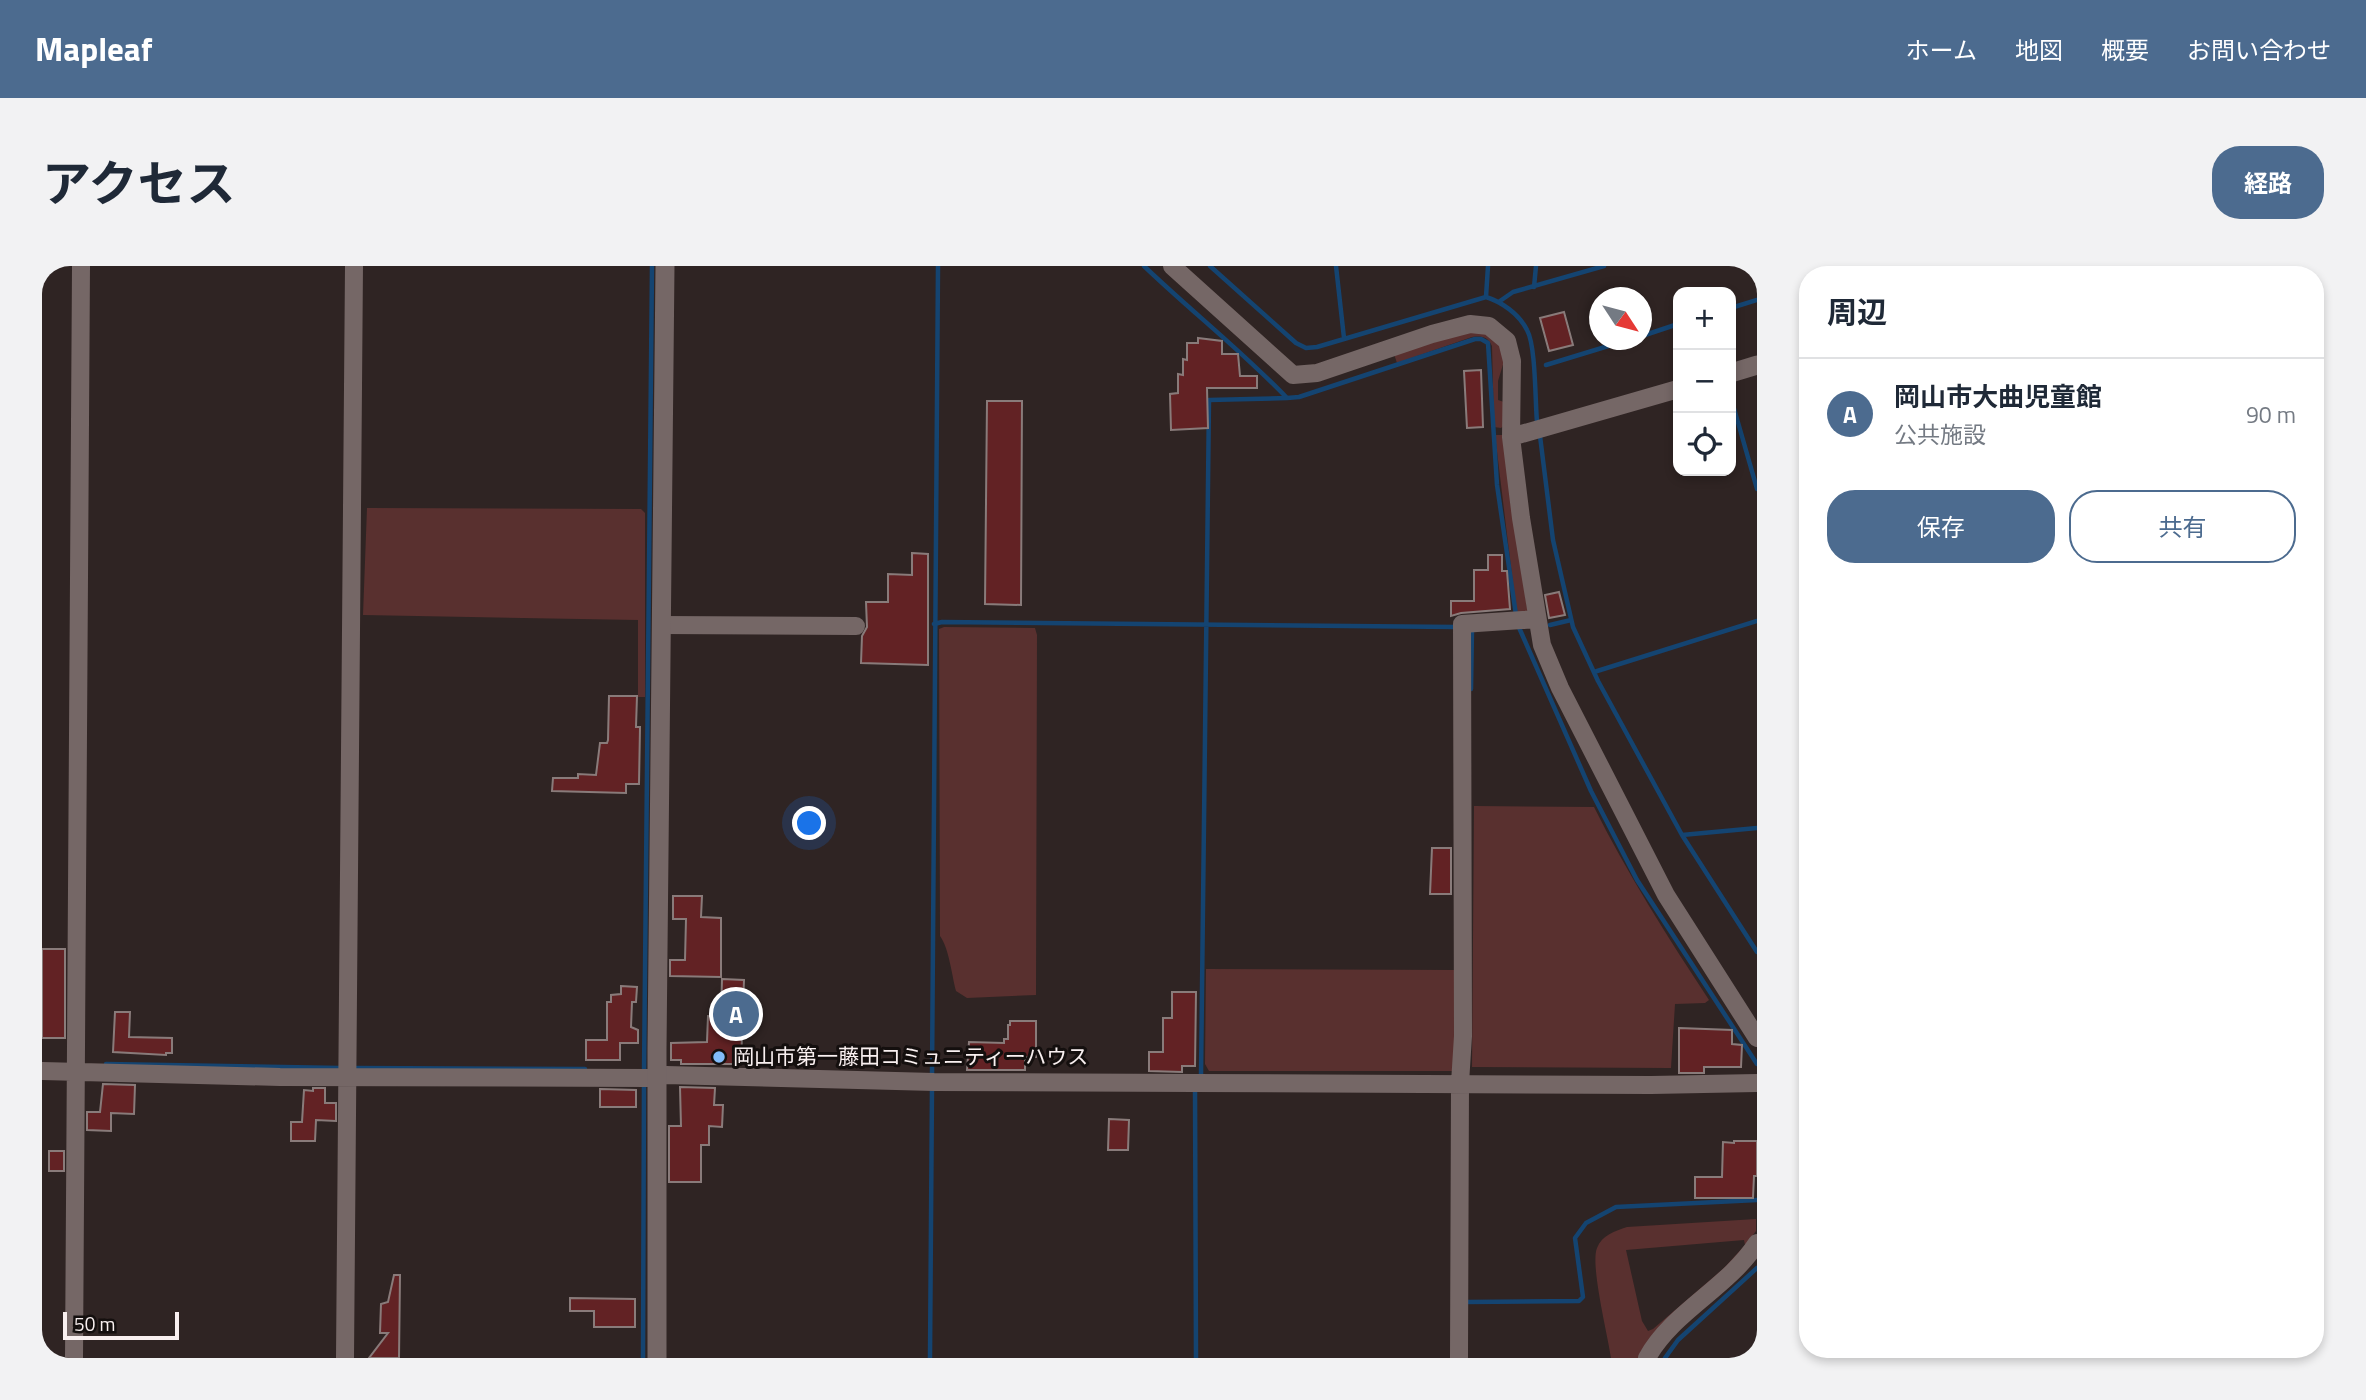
<!DOCTYPE html>
<html lang="ja">
<head>
<meta charset="utf-8">
<style>
  :root { --surface:#fff; --page:#f2f2f3; --text:#1f2937; --muted:#747a83; --line:#e0e1e3; --accent:#4c6b8f }
  body { margin:0; font-family:"Titillium Web","Noto Sans JP",sans-serif; background:var(--page); color:var(--text) }
  .controls { position:absolute; right:21px; top:21px; display:grid; overflow:hidden; border-radius:14px; box-shadow:0 4px 10px #0003 }
  .controls button { width:63px; height:63px; display:grid; place-items:center; padding:0; border:0; border-bottom:2px solid var(--line); background:var(--surface); color:var(--text); font:35px sans-serif }
  .compass { position:absolute; left:1547px; top:21px; width:63px; height:63px; border-radius:50%; background:var(--surface); box-shadow:0 4px 10px #0003; rotate:126deg }
  .scale { position:absolute; left:21px; bottom:18px; width:116px; box-sizing:border-box; padding-left:7px; border:4px solid #f9f0f0; border-top:0; font-size:19px; line-height:24px; white-space:nowrap; color:#f9f0f0; -webkit-text-stroke:5px #140f0e; paint-order:stroke }
  .you { position:absolute; left:768px; top:558px; width:24px; height:24px; margin:-18px; border:5px solid #fff; border-radius:50%; background:#1a73e8; box-shadow:0 0 0 10px #1a73e833 }
  .badge { display:grid; place-items:center; width:46px; height:46px; border-radius:50%; background:var(--accent); color:#fff; font-size:23px; font-weight:700 }
  .pin { position:absolute; translate:-50% -50%; border:4px solid #fff; box-shadow:0 2px 7px #0006 }
  .list { margin:0; padding:0; list-style:none }
  h2 { display:flex; justify-content:space-between; align-items:center; height:91px; margin:0; padding:0 28px; font-size:30px }
  h2 small { font-size:23px; font-weight:400; color:var(--muted) }
  .list li { display:grid; grid-template-columns:46px 1fr auto; gap:21px; align-items:center; box-sizing:border-box; height:112px; padding:0 28px; border-top:2px solid var(--line) }
  .list b { display:block; font-size:26px; white-space:nowrap }
  .list p { margin:0; font-size:23px; white-space:nowrap; color:var(--muted) }
  .list em { font-size:23px; font-style:normal; color:var(--muted) }
  .actions { display:flex; gap:14px; padding:21px 28px }
  .actions a { flex:1; padding:16px 0; border:2px solid var(--accent); border-radius:28px; text-align:center; font-size:24px; color:var(--accent) }
  .actions .main { background:var(--accent); color:#fff }
  .icon { flex:none; width:38px; height:38px; fill:none; stroke:currentColor; stroke-width:2; stroke-linecap:round; stroke-linejoin:round }
  .map { position:relative; flex:none; width:1715px; height:1092px; overflow:hidden; border-radius:28px }
  header { display:flex; align-items:center; gap:42px; box-sizing:border-box; height:98px; padding:0 35px; background:var(--accent); color:#fff }
  header strong { font-size:33px }
  nav { display:flex; gap:38px; margin-inline-start:auto; font-size:24px }
  .intro { display:flex; align-items:center; justify-content:space-between; box-sizing:border-box; height:168px; padding:0 42px }
  h1 { margin:0; font-size:49px }
  .button { padding:18px 32px; border-radius:28px; background:var(--accent); color:#fff; font-size:24px; font-weight:700 }
  main { display:flex; gap:42px; padding:0 42px }
  aside { flex:1; background:var(--surface); border-radius:28px; box-shadow:0 4px 10px #0003 }
  .map>svg:first-child { display:block }
</style>
</head>
<body>
<header>
<strong>Mapleaf</strong>
<nav><a>ホーム</a><a>地図</a><a>概要</a><a>お問い合わせ</a></nav>
</header>
<div class="intro"><h1>アクセス</h1><a class="button">経路</a></div>
<main>
<div class="map">
<svg width="1715" height="1092" viewBox="0 0 1715 1092">
  <rect width="100%" height="100%" fill="#2f2423"/>
  <path fill="#59302f" fill-rule="evenodd" d="M1437,63l17,8 9,21 -7,23v19l6,2v23l-3,3 -7,-1 -2,-81c-5,-10 -11,-10 -20,-9l-75,26 -3,-9z
    M1453,169h9l2,3 22,178 -11,1z
    M325,242l274,1 4,4v184h-7v-77l-275,-5z
    M902,361l91,1 2,7 -1,360 -69,3 -11,-7c-4,-15 -7,-43 -16,-55l-1,-307z
    M1432,540l120,1c34,68 73,129 115,193l-4,3 -30,1 -4,64 -199,-1z
    M1164,703l250,1v101h-247l-4,-7z
    M1714,953v12l-24,33 -91,87 -3,7h-27c-3,-22 -21,-93 -14,-110 5,-13 18,-17 30,-21zM1702,974l1,5 -21,23 -71,61 -5,2 -6,-10 -16,-71z"/>
  <g fill="none" stroke-linecap="round" stroke-linejoin="round">
    <path stroke="#144471" stroke-width="4.5" d="M1102,0c47,45 98,85 143,132l12,-1 176,-58h6l7,4 9,142 19,130
      M1168,0l86,77 10,5 11,-1 169,-50c16,5 33,17 41,33 9,16 8,71 10,92
      M1294,0l8,72
      M1492,21l2,-21
      M1444,31l2,-31
      M1458,35l13,-9 91,-26
      M1689,42l26,-8
      M1600,70l36,-12
      M1504,99l82,-25
      M1689,132l26,91
      M1498,170l13,104 20,87 25,54 84,154 75,117
      M1475,357l74,168 46,89 120,184
      M892,358l8,-2 514,5
      M1508,359l21,-5
      M1552,406l163,-51
      M1429,423l1,-60
      M1640,569l75,-7
      M64,798l234,4
      M311,802l232,1
      M602,808l8,-808
      M1159,809l8,-675 78,-2
      M890,811l6,-811
      M1153,820l1,272
      M1424,1036l113,-1 4,-4 -8,-59 11,-15 30,-16 141,-7
      M601,1092l1,-276
      M888,1092l2,-272
      M1623,1092l13,-18 79,-72"/>
  </g>
  <path fill="#622224" stroke="#897b7a" stroke-width="2" d="M1522,46l9,33 -24,6 -9,-33z
    M1156,72l24,3v13h16l2,22h17v12h-50l1,40 -37,2 -1,-36 8,-1v-19l5,1v-16l4,1v-17h11z
    M1439,104l2,57 -16,1 -3,-57z
    M945,135h35l-1,204 -36,-1z
    M870,287l16,1v111l-67,-2 1,-27 5,-9 -1,-25h22v-28l24,1z
    M1446,289h14v16h5l3,38 -49,4 -10,3v-15h23v-31h14z
    M1517,326l6,23 -16,3 -4,-23z
    M567,430h28l-1,31h4l-1,57h-13v9l-74,-2 1,-13h25v-4l18,1 4,-32h7l1,-3z
    M1390,582h19v46h-21z
    M631,630h29l-1,21 20,1v59l-51,-1v-16h15l1,-41h-13z
    M0,683h23v89h-23z
    M680,713l22,1 -3,84h-60v-4h-10v-17l36,-1 1,-26 13,1z
    M579,720l16,1 -1,15h-4l-1,25 7,3v13h-18v17h-34v-20h21v-38h4v-7l10,-1z
    M1130,726h24l-1,74h-13v6l-33,-1v-19h14v-34h9z
    M73,746h15l-1,25 43,1v15h-6v2l-53,-3z
    M968,755h26v36h-11v13h-58l2,-28 35,1v-4h4v-14h2z
    M1637,762l53,2v14l10,1 -1,22h-37v6h-25z
    M61,818l32,1 -1,29 -23,-1v18l-24,-1v-18h13z
    M638,821l35,1 -1,17h9l-1,22 -13,-1v19h-8v37h-32v-56h12z
    M271,822h12v15h11v18l-20,-1 -1,21h-24v-19h11l2,-32 9,1z
    M558,823l36,1v17h-36z
    M1067,853l20,1 -1,30h-20z
    M1692,875h23v35h-3l-1,22h-58v-21h27l1,-35 11,1z
    M7,885h15v20h-15z
    M352,1009h6l-1,83h-30l19,-25h-8l1,-29 7,-2z
    M528,1032l65,1v28h-41v-16h-24z"/>
  <g fill="none" stroke-linecap="round" stroke-linejoin="round">
    <path stroke="#756766" stroke-width="18" d="M1130,0l121,109 24,-2 115,-39 38,-10 19,2 18,15 5,20 -1,76 10,81 21,127 18,43 106,207 91,143
      M1469,171l167,-48
      M619,359l195,1
      M0,805l238,6 369,1 17,-3 268,7 260,1 457,2 106,-2
      M32,1092l7,-1092
      M303,1092l9,-1092
      M1417,1092l1,-275 3,-47 -1,-412 75,-5
      M1605,1092c25,-46 81,-70 110,-115"/>
    <path stroke="#756766" stroke-width="19" d="M1689,107l26,-8
      M615,1092v-309l8,-783"/>
  </g>
  <circle fill="#82bcfa" stroke="#140f0e" stroke-width="2.5" cx="677" cy="791" r="7"/>
  <g text-anchor="middle" stroke-width="6" stroke-linejoin="round" paint-order="stroke">
    <g font-size="21" fill="#f9f0f0" stroke="#140f0e" text-anchor="start">
      <text x="691" y="798">岡山市第一藤田コミュニティーハウス</text>
    </g>
  </g>
</svg>
<div class="controls">
<button>+</button>
<button>−</button>
<button><svg class="icon" aria-label="locate" viewBox="0 0 24 24"><circle cx="12" cy="12" r="6"/><path d="M12 2v4M12 18v4M2 12h4M18 12h4"/></svg></button>
</div>
<svg class="compass" viewBox="-18 -18 36 36"><path d="M0-13l5 13h-10z" fill="#e53935"/><path d="M0 13l5-13h-10z" fill="#747a83"/></svg>
<div class="scale">50 m</div>
<div class="you"></div>
<div class="pin badge" style="left:694px;top:748px">A</div>
</div>
<aside>
<h2>周辺<small></small></h2>
<ul class="list">
<li><span class="badge">A</span><div><b>岡山市大曲児童館</b><p>公共施設</p></div><em>90 m</em></li>
</ul>
<div class="actions"><a class="main">保存</a><a>共有</a></div>
</aside>
</main>
</body>
</html>
